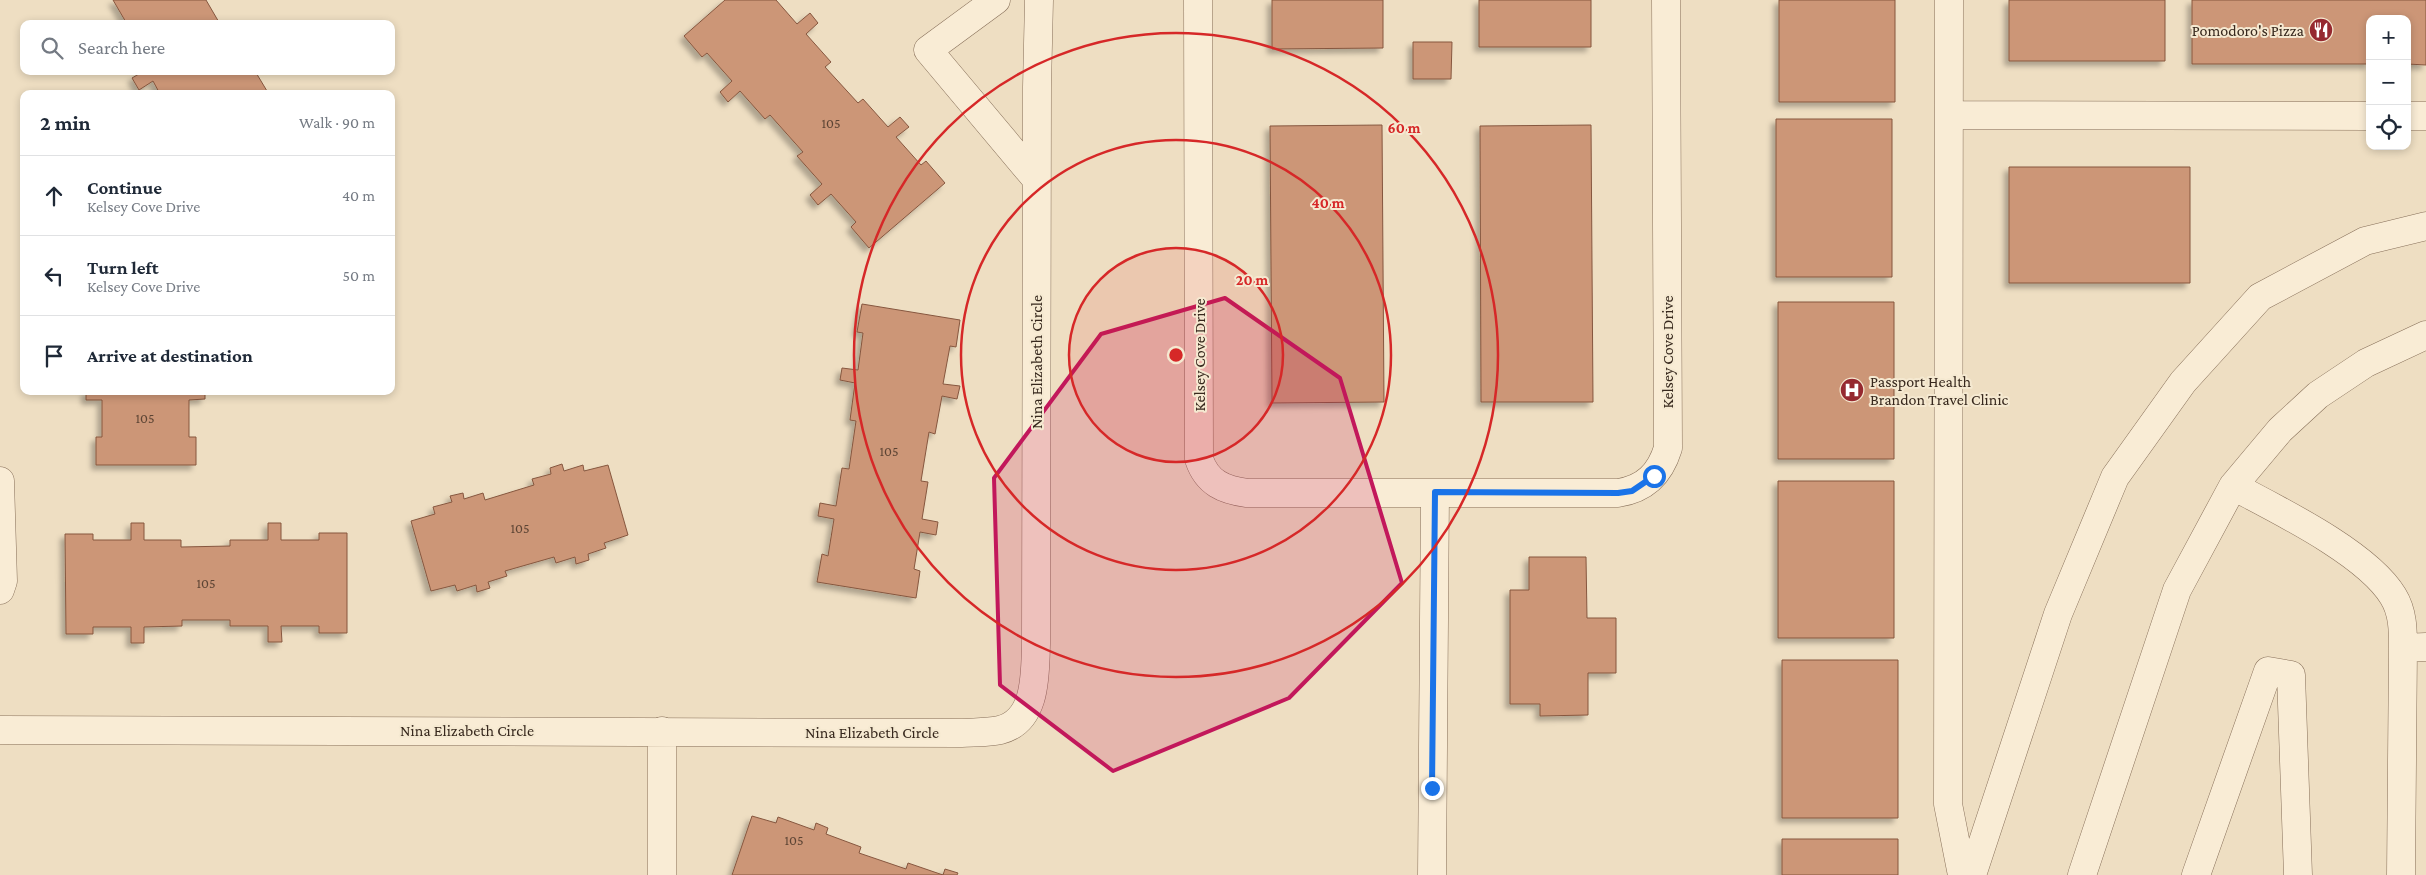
<!DOCTYPE html>
<html lang="en">
<head>
<meta charset="utf-8">
<style>
  :root { --surface:#fff; --page:#f2f2f3; --text:#1f2937; --muted:#747a83; --line:#e0e1e3 }
  body { margin:0; font-family:"Crimson Pro",serif; background:var(--page); color:var(--text) }
  .controls { position:absolute; right:15px; top:15px; display:grid; overflow:hidden; border-radius:10px; box-shadow:0 2px 8px #0003 }
  .controls button { width:45px; height:45px; display:grid; place-items:center; padding:0; border:0; border-bottom:1px solid var(--line); background:var(--surface); color:var(--text); font:25px sans-serif }
  .stop { position:absolute; width:15px; height:15px; margin:-11px; border:4px solid #1a73e8; border-radius:50%; background:#fff }
  .stop.end { background:#1a73e8; border-color:#fff; box-shadow:0 1px 5px #0008 }
  .list { margin:0; padding:0; list-style:none }
  h2 { display:flex; justify-content:space-between; align-items:center; height:65px; margin:0; padding:0 20px; font-size:21px }
  h2 small { font-size:16px; font-weight:400; color:var(--muted) }
  .list li { display:grid; grid-template-columns:32px 1fr auto; gap:15px; align-items:center; box-sizing:border-box; height:80px; padding:0 20px; border-top:1px solid var(--line) }
  .list b { display:block; font-size:19px; white-space:nowrap }
  .list p { margin:0; font-size:16px; white-space:nowrap; color:var(--muted) }
  .list em { font-size:16px; font-style:normal; color:var(--muted) }
  .icon { flex:none; width:28px; height:28px; fill:none; stroke:currentColor; stroke-width:2; stroke-linecap:round; stroke-linejoin:round }
  .map { position:relative; flex:none; width:2426px; height:875px; overflow:hidden }
  .search { position:absolute; background:var(--surface); box-shadow:0 2px 8px #0003; left:20px; top:20px; width:375px; height:55px; display:flex; align-items:center; gap:12px; box-sizing:border-box; padding:0 18px; border-radius:10px; color:var(--muted); font-size:19px }
  .panel { position:absolute; background:var(--surface); box-shadow:0 2px 8px #0003; left:20px; top:90px; width:375px; height:305px; border-radius:10px }
  .map>svg:first-child { display:block }
</style>
</head>
<body>
<div class="map">
<svg width="2426" height="875" viewBox="0 0 2426 875">
  <defs>
    <filter id="shadow"><feDropShadow dx="-4.5" dy="4.5" stdDeviation="2.5" flood-color="#0004"/></filter>
  </defs>
  <rect width="100%" height="100%" fill="#eedec2"/>
  <path fill="#cc9677" stroke="#86573f" filter="url(#shadow)" d="M113,0h93l14,24h-93z
    M725,0h51l21,24 13,-11 8,10 -12,11 25,28 -6,5 33,36 5,-4 25,28 12,-10 9,10 -13,10 25,28 5,-4 19,22 -76,65 -18,-21 5,-5 -25,-28 -13,11 -8,-10 12,-11 -25,-28 6,-4 -33,-37 -5,4 -25,-28 -12,11 -8,-10 12,-11 -25,-28 -5,4 -18,-21z
    M1272,0h111v48l-111,1z
    M1479,0h112v47h-112z
    M1779,0h116v102h-116z
    M2009,0h156v61h-156z
    M2192,0h234v65l-19,-1v-45h-37v45h-178z
    M1413,42h39l-1,37h-38z
    M144,71h111l12,20 -5,3h-102l-7,-13 -14,9 -7,-12z
    M1776,119h116v158h-116z
    M1382,125l2,277 -112,1 -2,-277z
    M1591,125l2,277h-112l-1,-276z
    M2009,167h181v116h-181z
    M1778,302h116v157h-116z
    M862,304l98,16 -4,27 -6,-1 -7,38 17,2 -3,13 -15,-3 -7,38 -6,-2 -8,49 7,1 -6,37 16,3 -2,13 -16,-3 -6,37 6,2 -4,27 -99,-16 5,-28 6,2 6,-37 -16,-3 2,-13 16,3 6,-38 7,1 7,-48 -6,-1 5,-37 -15,-3 2,-12 16,2 5,-37 -6,-1z
    M86,391h119v8l-16,1v37h7v28h-100v-28h6v-37h-16z
    M562,464l2,7 19,-6 1,6 24,-6 20,70 -24,8 2,5 -18,6 1,6 -13,4 -1,-7 -19,6 -2,-6 -49,14 2,5 -19,6 2,6 -13,4 -1,-7 -19,6 -2,-6 -24,6 -20,-70 24,-7 -2,-7 19,-5 -2,-6 13,-3 1,6 19,-6 2,7 49,-15 -2,-6 19,-5 -1,-6z
    M1778,481h116v157h-116z
    M131,523h13v17h37v7l49,-1v-6h38v-17h13v17h38v-7h28v100h-28v-7h-38l1,16h-14v-16h-38v-6h-48v6l-38,1v16h-13v-16h-38v7h-27l-1,-100h28v6h38z
    M1529,557h57l1,61h29v55h-28v42l-48,1v-12h-30v-114h19z
    M1782,660h116v158h-116z
    M752,816l24,7 2,-6 36,13 2,-7 12,5 -2,6 35,13 -2,6 47,16 2,-6 35,12 2,-6 13,4 -1,2h-225z
    M1782,839h116v36h-116z"/>
  <g fill="none" stroke-linecap="round" stroke-linejoin="round">
    <g stroke="#876f59" stroke-width="29">
      <path id="minor" d="M996,0l-68,50 109,130
        M1198,0l1,459c8,24 25,31 48,34h371c27,-4 42,-19 50,-45l-2,-448
        M1949,0l-1,804 14,71
        M1949,115l421,1
        M2407,116h19
        M0,481l3,100 -3,9
        M2233,486c45,24 134,67 160,110 10,16 10,34 10,52l-2,227
        M2403,648l23,-1
        M0,730l961,3c12,-1 26,0 39,-3 37,-9 35,-56 36,-86l1,-557 2,-87
        M662,731v144
        M1432,875l3,-382
        M1972,875l86,-261 57,-137 68,-95 77,-85 105,-56 61,-15
        M2082,875l95,-285 56,-104 47,-56 38,-35 48,-32 60,-28
        M2196,875l72,-204 23,4 7,200"/>
    </g>
    <use href="#minor" stroke="#f9ecd5" stroke-width="28"/>
  </g>
  <g fill="none" stroke-linecap="round" stroke-linejoin="round">
    <path stroke="#1a73e8" stroke-width="6" d="M1432,788l3,-296 183,1 14,-2 22,-15"/>
  </g>
  <path fill="#c2185b" fill-opacity="0.2" stroke="#c2185b" stroke-width="4" stroke-linejoin="round" d="M1225,298l115,80 62,205 -113,115 -176,73 -113,-86 -6,-207 107,-144z"/>
  <circle cx="1176" cy="355" r="107" fill="#d62828" fill-opacity=".12"/>
  <g fill="none" stroke="#d62828" stroke-width="2.5">
    <circle cx="1176" cy="355" r="107"/>
    <circle cx="1176" cy="355" r="215"/>
    <circle cx="1176" cy="355" r="322"/>
  </g>
  <defs>
    <g id="restaurant-disc" transform="scale(1.25)"><circle r="9.5" fill="#962930" stroke="#f5e9d1"/><path d="M-5-6h1v4h1v-4h1v4h1v-4h1v5L-1.5 .5V6h-2V.5L-5-1ZM5-6V6H3V1.5H1.5Q1.5-4 5-6Z" fill="#fff"/></g>
    <g id="hospital-disc" transform="scale(1.25)"><circle r="9.5" fill="#962930" stroke="#f5e9d1"/><path d="M-5-5h3v3.5h4V-5h3V5h-3V1.5h-4V5h-3Z" fill="#fff"/></g>
  </defs>
  <g fill-rule="evenodd">
    <use href="#restaurant-disc" x="2321" y="30"/>
    <use href="#hospital-disc" x="1852" y="390"/>
  </g>
  <g text-anchor="middle" stroke-width="4" stroke-linejoin="round" paint-order="stroke">
    <g font-size="14" fill="#5c4434">
      <text x="831" y="128">105</text>
      <text x="145" y="423">105</text>
      <text x="889" y="456">105</text>
      <text x="520" y="533">105</text>
      <text x="206" y="588">105</text>
      <text x="794" y="845">105</text>
    </g>
    <g font-size="16" fill="#37281d" stroke="#f5e9d1" text-anchor="end">
      <text x="2304" y="36">Pomodoro's Pizza</text>
      <text x="1870" y="387" text-anchor="start">Passport Health<tspan x="1870" dy="18">Brandon Travel Clinic</tspan></text>
    </g>
    <g font-size="16" fill="#37281d" stroke="#f5e9d1">
      <text transform="translate(1667 352) rotate(-90)" y="6">Kelsey Cove Drive</text>
      <text transform="translate(1199 355) rotate(-90)" y="6">Kelsey Cove Drive</text>
      <text transform="translate(1036 362) rotate(-90)" y="6">Nina Elizabeth Circle</text>
      <text x="467" y="736">Nina Elizabeth Circle</text>
      <text x="872" y="738">Nina Elizabeth Circle</text>
    </g>
  </g>
  <circle cx="1176" cy="355" r="8" fill="#d62828" stroke="#f5e9d1" stroke-width="2.5"/>
  <g font-size="15" text-anchor="middle" font-weight="bold" fill="#d62828" stroke="#f5e9d1" stroke-width="4" stroke-linejoin="round" paint-order="stroke">
    <text x="1404" y="133">60 m</text>
    <text x="1328" y="208">40 m</text>
    <text x="1252" y="285">20 m</text>
  </g>
</svg>
<div class="controls">
<button>+</button>
<button>−</button>
<button><svg class="icon" aria-label="locate" viewBox="0 0 24 24"><circle cx="12" cy="12" r="6"/><path d="M12 2v4M12 18v4M2 12h4M18 12h4"/></svg></button>
</div>
<div class="stop" style="left:1654px;top:476px"></div>
<div class="stop end" style="left:1432px;top:788px"></div>
<div class="search"><svg class="icon" aria-label="search" viewBox="0 0 24 24"><circle cx="10" cy="10" r="6"/><path d="M15 15l6 6"/></svg>Search here</div>
<section class="panel">
<h2>2 min<small>Walk · 90 m</small></h2>
<ul class="list">
<li><svg class="icon" aria-label="ahead" viewBox="0 0 24 24"><path d="M12 20V5M6 11l6-6 6 6"/></svg><div><b>Continue</b><p>Kelsey Cove Drive</p></div><em>40 m</em></li>
<li><svg class="icon" aria-label="left" viewBox="0 0 24 24"><path d="M17 20v-9H6M10 6l-5 5 5 5"/></svg><div><b>Turn left</b><p>Kelsey Cove Drive</p></div><em>50 m</em></li>
<li><svg class="icon" aria-label="arrive" viewBox="0 0 24 24"><path d="M6 21V4h12l-3 4 3 4H6"/></svg><div><b>Arrive at destination</b></div></li>
</ul>
</section>
</div>
</body>
</html>
